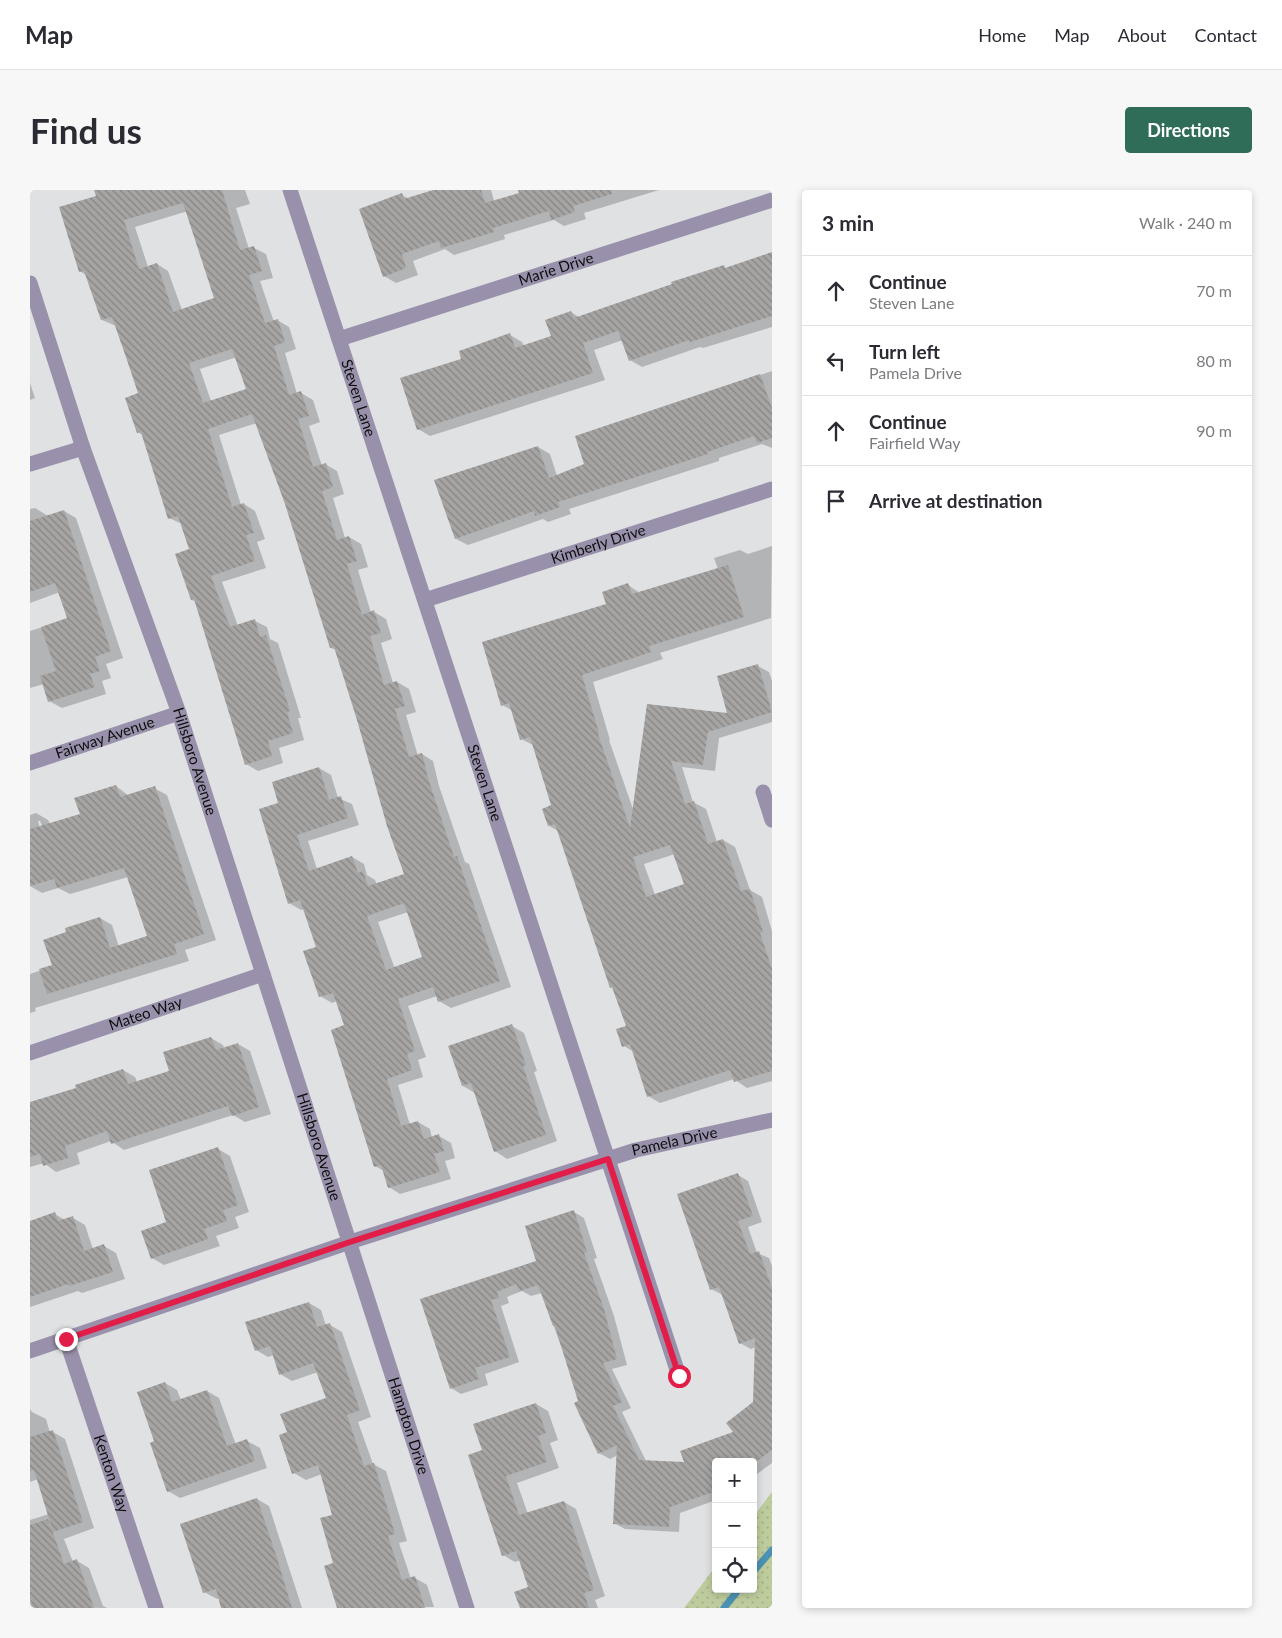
<!DOCTYPE html>
<html lang="en">
<head>
<meta charset="utf-8">
<style>
  :root { --surface:#fff; --page:#f7f7f7; --text:#2b2b33; --muted:#7c7c81; --line:#e1e1e2; --accent:#306d58 }
  body { margin:0; font-family:Lato,sans-serif; background:var(--page); color:var(--text) }
  .controls { position:absolute; right:15px; bottom:15px; display:grid; overflow:hidden; border-radius:5px; box-shadow:0 2px 8px #0003 }
  .controls button { width:45px; height:45px; display:grid; place-items:center; padding:0; border:0; border-bottom:1px solid var(--line); background:var(--surface); color:var(--text); font:25px sans-serif }
  .stop { position:absolute; width:15px; height:15px; margin:-11px; border:4px solid #e11d48; border-radius:50%; background:#fff }
  .stop.end { background:#e11d48; border-color:#fff; box-shadow:0 1px 5px #0008 }
  .list { margin:0; padding:0; list-style:none }
  h2 { display:flex; justify-content:space-between; align-items:center; height:65px; margin:0; padding:0 20px; font-size:21px }
  h2 small { font-size:16px; font-weight:400; color:var(--muted) }
  .list li { display:grid; grid-template-columns:32px 1fr auto; gap:15px; align-items:center; box-sizing:border-box; height:70px; padding:0 20px; border-top:1px solid var(--line) }
  .list b { display:block; font-size:19px; white-space:nowrap }
  .list p { margin:0; font-size:16px; white-space:nowrap; color:var(--muted) }
  .list em { font-size:16px; font-style:normal; color:var(--muted) }
  .icon { flex:none; width:28px; height:28px; fill:none; stroke:currentColor; stroke-width:2; stroke-linecap:round; stroke-linejoin:round }
  .map { position:relative; flex:none; width:742px; height:1418px; overflow:hidden; border-radius:5px }
  header { display:flex; align-items:center; gap:30px; box-sizing:border-box; height:70px; padding:0 25px; background:var(--surface); border-bottom:1px solid var(--line) }
  header strong { font-size:24px }
  nav { display:flex; gap:28px; margin-inline-start:auto; font-size:18px }
  .intro { display:flex; align-items:center; justify-content:space-between; box-sizing:border-box; height:120px; padding:0 30px }
  h1 { margin:0; font-size:35px }
  .button { padding:12px 22px; border-radius:5px; background:var(--accent); color:#fff; font-size:18px; font-weight:700 }
  main { display:flex; gap:30px; padding:0 30px }
  aside { flex:1; background:var(--surface); border-radius:5px; box-shadow:0 2px 8px #0003 }
  .map>svg:first-child { display:block }
</style>
</head>
<body>
<header>
<strong>Map</strong>
<nav><a>Home</a><a>Map</a><a>About</a><a>Contact</a></nav>
</header>
<div class="intro"><h1>Find us</h1><a class="button">Directions</a></div>
<main>
<div class="map">
<svg width="742" height="1418" viewBox="0 0 742 1418">
  <defs>
    <pattern id="green-dots" width="8" height="8" patternUnits="userSpaceOnUse" patternTransform="scale(1.25)"><rect width="8" height="8" fill="#becc9d"/><path d="M2 2h.1M6 6h.1" fill="none" stroke="#a2ae86" stroke-width="1.8" stroke-linecap="round"/></pattern>
    <pattern id="building-back-hatch" width="6" height="6" patternUnits="userSpaceOnUse" patternTransform="scale(1.25)"><rect width="6" height="6" fill="#a7a5a4"/><path d="M-1 5l2 2M0 0l6 6M5-1l2 2" fill="none" stroke="#868584"/></pattern>
  </defs>
  <rect width="100%" height="100%" fill="#dfe1e3"/>
  <path fill="url(#green-dots)" d="M742,1302v116h-88l32,-42v23h37v-72z"/>
  <path fill="#0003" fill-rule="evenodd" d="M71,0h144l5,14 -14,4 13,41 5,-1 12,6 7,24 -13,3 14,41 3,-2 12,7 7,22 -11,4 12,41 4,-1 12,7 7,22 -11,4 13,40 3,-2 12,7 7,23 -11,4 12,40 4,-1 12,7 7,23 -10,3 13,43 3,-1 12,7 6,20 -11,4 12,40 4,-1 12,7 7,23 -10,3 12,41 4,-2 11,7 6,25 26,76 4,2 42,123 -60,21 -12,-7 -2,-5 -29,10 18,51 -8,3 5,17 -25,8 12,40 8,-3 12,7 2,9 7,-2 12,7 4,15 -10,3 6,18 -51,15 -11,-7 -5,-16 -9,-5 -29,-140 -9,-25 -5,2 -12,-7 -2,-48 -14,-39 -3,1 -12,-7 -9,-99 39,-36 12,7 7,23 14,6 7,21 -51,16 9,28 35,-12 12,7 3,11 8,5 2,5 28,-10 -47,-155 -22,-70 -5,-2 -45,-145 -29,-80 -38,12 22,70 3,-1 11,7 10,28 -8,3 9,26 -44,14 16,44 17,-5 12,6 3,12 8,4 23,75h-3l6,22 -25,8 4,15 -25,8 -12,-7 -50,-162 -4,-2 -1,-50 -9,-26 -13,-6 -27,-83 -4,-3 1,-38 -23,-68 -14,-6 -15,-44 -7,-5 18,-75zM158,21l28,88 -34,11 -14,-39 -11,-7 -9,3 -13,-40zM207,167l11,33 -37,11 -11,-32zM378,722l16,46 -29,11 -17,-47z
    M407,0h54l3,11 27,-7 -1,-4h139l-75,23 2,6 -22,7 -10,-6 -50,15 1,4 -51,16 -9,-6 -32,12 5,14 -22,8 -12,-7 18,-81 7,4z
    M742,64v73l-69,21 -3,-1 -58,20 -12,-7 -7,-20 -29,10 11,30 -175,56 -12,-7 45,-69 47,-25 12,7 2,4 28,-10 19,-24 8,5 145,-50 3,2z
    M742,181v77l-10,-4 -43,14v3l-150,48 2,5 -23,8 -5,-3 -75,26 -12,-6 82,-92 12,7 7,22 29,-11 -9,-28z
    M0,193l5,15 -5,2z
    M5,318l13,8 16,-5 12,7 47,140 -17,6 5,14 -9,3 4,13 -44,14 -13,-7 -5,-17 -14,4v-57l38,-12 -8,-27 -30,11v-94z
    M742,356l-1,72 -111,35 3,6 -70,23 17,58h-1l25,72 14,-107 81,10 29,-49 11,6 3,9v41l-53,16 -4,33 -33,-4 11,35 13,7 11,33 6,-2 12,7 15,43 12,7 10,34v150l-25,7 -13,-9 -74,24 -12,-7 -14,-44 -10,-6 4,-19 -14,-38 -3,-2 -53,-156 -9,-5 4,-20 -20,-61 -12,-6 -8,-28 -11,-6 126,-120 12,8 78,-24 -4,-11 26,-8 8,4zM645,664l11,31 -31,10 -11,-31z
    M86,596l13,10 25,-8 13,7 49,145 -31,10 4,11 -154,47 1,3 -6,2v-39l23,-8 14,-33 33,-15 12,7 7,22 29,-10 -20,-60 -58,17 -12,-6 -16,5 -12,-7v-71l6,-2 12,7 2,4 31,-9zM8,631h2l4,10 -3,1z
    M482,836l12,7 13,38 -3,1 23,69 -50,18 -12,-8 -20,-58 -12,-7 -13,-39z
    M181,848l12,7 1,3 14,-4 12,7 21,63 -26,8 -12,-7 -109,35 -13,-9 -34,12 3,11 -24,8 -12,-9 -14,4v-43l48,-35 45,-19 12,7 2,5 34,-10z
    M188,959l12,7 19,56 -14,5 4,11 -23,8 4,10 -56,19 -12,-7 16,-35z
    M708,985l10,6 14,41 -14,5 9,26 12,5 3,8v130l-16,-49 -5,2 -11,-6 -17,-48 -12,-6z
    M544,1022l10,6 13,40 -3,1 20,57 13,49 -15,4 19,39 -9,4 24,49 40,3 86,-57v56l-19,14v-15h-37v38l-36,13 -1,19 -54,-3 -11,-6 4,-68 -8,4 -11,-6 -57,-160 -11,3 -9,-5 -15,6 2,6 -8,3 18,56 -34,12 3,11 -27,9 -10,-6 -29,-88 115,-39z
    M25,1024l10,6 8,-2 12,7 8,24 11,-3 12,7 9,26 -43,14 -4,-2 -48,16v-85z
    M279,1113l12,7 5,16 4,-1 12,7 29,85 -13,5 15,42 13,7 21,70 -8,2 12,36 4,-1 12,7 7,22 -93,1 -6,-44 -1,-48 -12,-42 -16,6 -12,-7 -6,-40 39,-35 -9,-26 -26,9 -12,-7 -6,-19 -6,2 -12,-7z
    M135,1193l12,7 4,10 26,-9 12,7 17,47 11,-4 13,7 7,20 -87,30 -12,-7 -12,-49z
    M506,1214l12,7 10,29 -8,3 9,25 -42,15 11,31 36,-12 12,7 29,87 -10,4 3,8h-77l8,-21 -8,-27 -6,2 -12,-7 -19,-104z
    M0,1219l2,3 14,7 4,14 3,-1 12,7 29,89 -30,11 9,23 4,-1 12,7 14,38 4,2 -77,-1v-87l19,-6 -11,-35 -8,3z
    M227,1309l12,7 33,102h-79l-3,-10 -3,1 -13,-7z"/>
  <g fill="none" stroke-linecap="round" stroke-linejoin="round">
    <path stroke="#4b91b3" stroke-width="7" d="M723,1382l19,-22
      M694,1418l15,-19"/>
  </g>
  <path fill="url(#building-back-hatch)" fill-rule="evenodd" d="M64,0h128l18,60 14,-4 8,25 -13,4 16,48 13,-4 7,23 -11,4 15,49 12,-4 8,25 -11,3 15,48 13,-4 7,24 -11,4 15,49 12,-4 8,25 -10,3 15,51 12,-5 7,23 -11,3 14,49 13,-4 8,25 -10,3 14,48 13,-4 6,25 26,79 3,-1 43,125 -62,21 -5,-15 -35,12 17,52 -8,3 5,16 -25,9 14,47 17,-5 6,18 15,-5 5,17 -10,3 6,18 -52,16 -7,-23 -7,2 -43,-137 13,-5 -11,-32 -14,4 -16,-46 13,-4 -16,-47 -12,4 -29,-95 19,-6 -6,-21 47,-15 10,33 12,-4 7,22 -51,17 12,36 43,-15 6,17 5,-2 5,15 36,-12 -17,-48 -30,-106 -23,-73 -4,1 -45,-144 -33,-90 -44,15 24,78 12,-4 10,30 -8,2 9,26 -44,15 19,51 25,-8 5,18 6,-2 24,76 -3,1 6,21 -25,8 4,15 -27,9 -51,-166 -3,1 -16,-46 14,-5 -11,-33 -10,3 -27,-87 -4,1 -12,-35 13,-5 -11,-33 -15,-43 -11,3 -17,-49 -5,1 -20,-65 37,-11zM153,13l31,95 -41,14 -16,-49 -18,6 -15,-49zM202,159l14,40 -43,14 -14,-40zM374,713l18,54 -36,13 -19,-54z
    M403,0h48l4,13 34,-10 -1,-3h93l1,4 -39,12 2,6 -24,8 -2,-9 -56,17 1,4 -53,16 -2,-7 -37,13 4,14 -23,9 -24,-68 43,-16 2,6z
    M742,62v64l-82,26 -1,-2 -60,21 -11,-30 -35,12 10,30 -176,57 -17,-52 61,-19 -2,-8 51,-18 5,15 36,-12 -6,-16 26,-9 3,7 98,-34 -1,-2 53,-17 1,3z
    M730,184l12,34v30l-15,5 -3,-7 -47,16 1,2 -150,48 2,5 -25,9 -1,-5 -79,28 -21,-59 104,-34 11,32 35,-14 -9,-28z
    M34,320l47,141 -16,6 5,14 -10,3 5,13 -47,15 -8,-26 16,-5 -15,-44 26,-9 -12,-35 -25,9v-71z
    M698,375l16,52 -95,29 2,6 -69,23 17,58 -1,1 32,94 17,-124 80,9 -10,-37 41,-12 14,48 -64,20 -5,33 -32,-4 14,43 9,-3 14,43 15,-5 18,52 9,-2 13,43 -3,1 12,36v102l-38,11 -4,-12 -83,27 -17,-53 -8,3 -6,-18 10,-3 -14,-39 -2,1 -55,-164 -7,2 -6,-17 9,-4 -21,-68 -10,3 -11,-37 -8,3 -19,-64 124,-38 -4,-12 26,-9 4,11zM640,655l14,39 -38,13 -13,-40z
    M86,595l4,12 35,-11 49,148 -30,10 3,10 -130,40 -8,-25 13,-4 -9,-25 23,-8 -1,-4 35,-11 10,31 37,-12 -23,-68 -67,20 -3,-9 -24,7v-57l50,-15 -6,-16z
    M482,834l14,41 -3,1 23,69 -52,17 -23,-69 -9,3 -14,-40z
    M181,847l5,13 22,-7 21,64 -27,9 -4,-10 -117,38 -4,-13 -42,15 3,12 -25,8 -3,-12 -10,3v-55l46,-14 -1,-3 48,-16 5,15 41,-13 -6,-19z
    M188,957l20,58 -15,5 4,11 -23,8 4,10 -57,20 -10,-28 25,-9 -17,-52z
    M708,983l15,43 -15,5 12,33 9,-3 13,37v162l-16,12h-40v29l-46,16 -1,20 -56,-3 4,-79 -19,9 -24,-51 4,-2 -23,-75h-2l-15,-41 -18,6 -4,-7 -19,8 2,6 -8,2 19,57 -35,11 4,11 -29,10 -30,-90 116,-38 -11,-35 49,-16 13,42 -3,1 20,56 13,50 -14,4 19,39 -9,4 26,54 45,2 -4,-11 53,-19 -7,-9 27,-21 2,-64 -16,6 -20,-57 -9,3 -33,-96z
    M25,1022l3,9 15,-5 11,35 20,-7 9,28 -44,14 -1,-2 -38,13v-76z
    M279,1112l8,25 13,-4 30,87 -13,5 17,51 10,-3 21,71 -7,2 14,44 13,-4 10,32h-88l-13,-42 9,-3 -13,-45 12,-3 -14,-50 -26,9 -13,-39 8,-3 -7,-18 46,-16 -13,-35 -34,12 -9,-29 -15,5 -10,-29z
    M135,1192l7,20 35,-12 20,56 20,-7 8,22 -88,31 -17,-49 4,-2 -17,-49z
    M506,1213l10,30 -8,3 9,26 -41,14 13,39 45,-14 30,89 -10,3 5,15h-69l-6,-16 14,-5 -12,-36 -14,5 -34,-101 14,-5 -9,-26z
    M23,1240l30,92 -30,10 -19,-62 -4,1v-34z
    M227,1308l20,60 15,50h-71l-5,-19 -13,4 -23,-69z
    M18,1329l16,45 13,-5 17,49h-61l-3,-10v-73z"/>
  <g fill="none" stroke-linecap="round" stroke-linejoin="round">
    <g stroke="#9991ab" stroke-width="15">
      <path id="s1" d="M260,0l389,1186"/>
      <path id="s2" d="M0,93l53,165 96,265 288,895"/>
      <path id="s3" d="M309,149l433,-139"/>
      <path d="M0,274l53,-16"/>
      <path id="s4" d="M395,410l347,-111"/>
      <path id="s5" d="M0,573l149,-50"/>
      <path d="M733,602l9,28"/>
      <path id="s6" d="M0,863l233,-79"/>
      <path id="s7" d="M36,1149l90,269"/>
      <path id="s8" d="M0,1161l320,-109 286,-92 136,-30"/>
    </g>
  </g>
  <g fill="none" stroke-linecap="round" stroke-linejoin="round">
    <path stroke="#e11d48" stroke-width="6" d="M36,1149l284,-97 258,-83 71,217"/>
  </g>
  <g text-anchor="middle" stroke-width="5" stroke-linejoin="round" paint-order="stroke">
    <g font-size="15" fill="#0e0e0f" stroke="#fff">
      <text dy="5" stroke="none"><textPath href="#s3" startOffset="228">Marie Drive</textPath></text>
      <text dy="5" stroke="none"><textPath href="#s1" startOffset="219">Steven Lane</textPath></text>
      <text dy="5" stroke="none"><textPath href="#s4" startOffset="182">Kimberly Drive</textPath></text>
      <text dy="5" stroke="none"><textPath href="#s5" startOffset="79">Fairway Avenue</textPath></text>
      <text dy="5" stroke="none"><textPath href="#s2" startOffset="506">Hillsboro Avenue</textPath></text>
      <text dy="5" stroke="none"><textPath href="#s1" startOffset="624">Steven Lane</textPath></text>
      <text dy="5" stroke="none"><textPath href="#s6" startOffset="122">Mateo Way</textPath></text>
      <text dy="5" stroke="none"><textPath href="#s8" startOffset="678">Pamela Drive</textPath></text>
      <text dy="5" stroke="none"><textPath href="#s2" startOffset="911">Hillsboro Avenue</textPath></text>
      <text dy="5" stroke="none"><textPath href="#s2" startOffset="1204">Hampton Drive</textPath></text>
      <text dy="5" stroke="none"><textPath href="#s7" startOffset="142">Kenton Way</textPath></text>
    </g>
  </g>
</svg>
<div class="controls">
<button>+</button>
<button>−</button>
<button><svg class="icon" aria-label="locate" viewBox="0 0 24 24"><circle cx="12" cy="12" r="6"/><path d="M12 2v4M12 18v4M2 12h4M18 12h4"/></svg></button>
</div>
<div class="stop" style="left:649px;top:1186px"></div>
<div class="stop end" style="left:36px;top:1149px"></div>
</div>
<aside>
<h2>3 min<small>Walk · 240 m</small></h2>
<ul class="list">
<li><svg class="icon" aria-label="ahead" viewBox="0 0 24 24"><path d="M12 20V5M6 11l6-6 6 6"/></svg><div><b>Continue</b><p>Steven Lane</p></div><em>70 m</em></li>
<li><svg class="icon" aria-label="left" viewBox="0 0 24 24"><path d="M17 20v-9H6M10 6l-5 5 5 5"/></svg><div><b>Turn left</b><p>Pamela Drive</p></div><em>80 m</em></li>
<li><svg class="icon" aria-label="ahead" viewBox="0 0 24 24"><path d="M12 20V5M6 11l6-6 6 6"/></svg><div><b>Continue</b><p>Fairfield Way</p></div><em>90 m</em></li>
<li><svg class="icon" aria-label="arrive" viewBox="0 0 24 24"><path d="M6 21V4h12l-3 4 3 4H6"/></svg><div><b>Arrive at destination</b></div></li>
</ul>
</aside>
</main>
</body>
</html>
